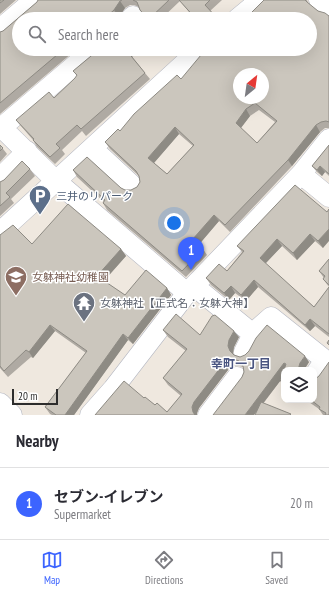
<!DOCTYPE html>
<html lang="en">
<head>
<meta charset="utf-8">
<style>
  :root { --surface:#fff; --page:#f2f2f3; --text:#2b2b33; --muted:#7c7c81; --line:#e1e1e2; --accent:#3c64ff }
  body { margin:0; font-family:"PT Sans Narrow","Noto Sans JP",sans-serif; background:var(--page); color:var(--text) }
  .controls { position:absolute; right:12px; bottom:12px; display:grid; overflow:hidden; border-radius:8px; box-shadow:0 4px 16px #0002 }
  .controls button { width:36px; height:36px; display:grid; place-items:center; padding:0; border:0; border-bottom:1px solid var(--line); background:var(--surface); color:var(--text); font:20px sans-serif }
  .compass { position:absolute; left:233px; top:68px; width:36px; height:36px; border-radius:50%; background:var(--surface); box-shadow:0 4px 16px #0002; rotate:29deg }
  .scale { position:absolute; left:12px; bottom:10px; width:46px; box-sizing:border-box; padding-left:4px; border:2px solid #2d2d2d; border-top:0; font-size:11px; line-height:14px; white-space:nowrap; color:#2d2d2d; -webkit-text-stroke:3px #fff; paint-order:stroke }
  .you { position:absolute; left:174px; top:223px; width:14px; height:14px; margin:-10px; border:3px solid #fff; border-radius:50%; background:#1a73e8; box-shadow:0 0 0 6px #1a73e833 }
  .badge { display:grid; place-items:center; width:26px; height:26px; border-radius:50%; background:var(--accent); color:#fff; font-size:13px; font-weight:700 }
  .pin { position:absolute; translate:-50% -33px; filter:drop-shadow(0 1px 2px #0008) }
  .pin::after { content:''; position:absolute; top:21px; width:14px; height:12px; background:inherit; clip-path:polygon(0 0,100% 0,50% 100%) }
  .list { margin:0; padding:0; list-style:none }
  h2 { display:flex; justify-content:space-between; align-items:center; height:52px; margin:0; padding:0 16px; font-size:17px }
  h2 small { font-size:13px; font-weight:400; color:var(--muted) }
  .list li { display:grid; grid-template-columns:26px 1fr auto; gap:12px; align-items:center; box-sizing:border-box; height:72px; padding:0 16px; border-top:1px solid var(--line) }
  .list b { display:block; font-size:15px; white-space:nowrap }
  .list p { margin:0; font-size:13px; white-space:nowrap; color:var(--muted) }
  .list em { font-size:13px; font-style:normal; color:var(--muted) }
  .icon { flex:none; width:22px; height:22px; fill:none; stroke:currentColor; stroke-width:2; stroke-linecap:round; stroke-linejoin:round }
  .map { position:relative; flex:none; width:329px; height:415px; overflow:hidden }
  .search { position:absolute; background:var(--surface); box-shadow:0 4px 16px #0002; left:12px; right:12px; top:12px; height:44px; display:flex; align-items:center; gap:10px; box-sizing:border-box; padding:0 14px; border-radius:22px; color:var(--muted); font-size:15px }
  .sheet { height:124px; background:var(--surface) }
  nav { display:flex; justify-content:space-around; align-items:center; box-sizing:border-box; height:56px; border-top:1px solid var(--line); background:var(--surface); font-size:11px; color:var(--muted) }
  nav a { display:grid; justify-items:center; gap:2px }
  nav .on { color:var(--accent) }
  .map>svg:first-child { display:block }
</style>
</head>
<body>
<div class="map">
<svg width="329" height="415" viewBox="0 0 329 415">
  <rect width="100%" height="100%" fill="#efe8df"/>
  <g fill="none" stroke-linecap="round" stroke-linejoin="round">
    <g stroke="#b3b6c1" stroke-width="21">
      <path id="minor" d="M319,0l10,8
        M130,19l3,-3
        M237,19l23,-19
        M0,29l34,-29
        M0,126l56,55 131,112
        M2,127l92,-78
        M92,148l41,38
        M301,174l28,23
        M0,178l27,-27
        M0,232l200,-183
        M194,286l54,44 6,2
        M244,352l10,-20 17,-15 54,43 -11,16
        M0,403l12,12
        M90,415l23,-26 74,-96 114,-119 28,-35
        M208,415l29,-38"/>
    </g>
    <use href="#minor" stroke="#fff" stroke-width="20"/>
  </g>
  <path fill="#afaaa3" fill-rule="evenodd" d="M0,0h16l-16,14z
    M38,0h184l-12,11 8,8h-23l-15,-18 -19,18h-14l-7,-9 -1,-3 -5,-2h-4l-5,3 -6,9 -3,2h-97v30h50l3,4 -72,61v-82l3,-1 34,-29z
    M264,0h43l1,3 10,8 11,5v112h-4l-5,4 -28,34 -62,66 -11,-11 -21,24 5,4 4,6 -21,22 -79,-67 -4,-7 1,-1 -27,-25 -4,-7 48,18 4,2h6l6,-3 3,-5 -1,-6 -29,-27 -5,-7 15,-11 61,-52 68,-64zM259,110l16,12 -18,21 -16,-15 9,-12zM179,134l14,12 -26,28 -13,-11z
    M98,49h44l-10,8 13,16 5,6 -64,57 -4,-5 -20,19 3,4 -10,10 -18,-17 -4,-7 -12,-14 -5,-6 38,-22 21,-20 2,-2 -4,-5 24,-20z
    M0,145l7,9 -7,8z
    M329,145v31l-4,-4 -3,4 -5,-4 -5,-6z
    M30,169l5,7 -24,23 3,4 -14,13v-34z
    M327,212l-4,36 -8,-7 -18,19 -15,-14 -17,18 49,43 15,-20 -6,-8 1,-1 -5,-7 10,-12v78l-14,-11 -5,5 -52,-44 -12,14 -11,-8 -6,7 -18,-15 -5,-7 21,-7 15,-19 -5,-6z
    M0,235l32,9 89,5 5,7 -22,25 21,14 42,-7 4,7 -38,49 -5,-4 -54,75h-22l-2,-1 -5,-7 41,-54 -31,-22 -22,27 -2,-1 -23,20 -8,-9z
    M163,330l37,5 39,2 -5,10 -1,6 1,2 6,2 69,5 -5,8h-20v16l-4,-5 -23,31 -15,-35 2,-5 -1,-5 -4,-1h-6l-5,4 -29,38 -2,5v2h-102l49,-17 23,14 14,-16 -13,-11 -5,-7 23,-27 -18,-14z
    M319,376l10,39h-6l-4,-6 -13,-9h8z"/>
  <path fill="#8e8b84" d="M120,1l5,7 -6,9 -5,-7z
    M246,109l4,7 -10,13 -4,-6z
    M316,125l4,7 -28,34 -4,-6z
    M175,127l4,7 -26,30 -5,-6z
    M320,166l5,6 -3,4 -5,-6z
    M214,215l5,6 -22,26 -5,-7z
    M329,229v12l-6,7 -5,-7z
    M310,234l5,7 -18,19 -4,-7z
    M277,239l5,7 -18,19 -4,-7z
    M121,249l5,7 -24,27 -5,-7z
    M254,280l4,7 -12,14 -5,-6z
    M231,286l4,7 -6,7 -5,-7z
    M167,288l4,7 -38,49 -5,-6z
    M310,319l5,7 -5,5 -5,-6z
    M50,325l5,6 -22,27 -4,-6z
    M234,331l5,6 -5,10 -1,6 1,5 -4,-7 -2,-5 1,-6z
    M123,334l5,6 -54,75h-9z
    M305,356l4,6 -5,8h-6l2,-7z
    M224,363l4,7 -29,38 -2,5v2h-3l-1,-3 -1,-5 2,-5z
    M284,363l5,7 -5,6 -30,39h-9z"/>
  <path fill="#cbc6bd" stroke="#8e8b84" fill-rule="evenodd" d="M0,0h4l-4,3z
    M38,0h84l-2,1 -6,9 -9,8 1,1h-87v30h45l-64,54v-71l3,-1 34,-29z
    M133,0h36l-20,19h-1l-8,-9 -3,-8z
    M179,0h31l-5,5 13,14h-22z
    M264,0h41l2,2 11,9 7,2 4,3v106l-3,-1 -5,1 -5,3 -28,35 -63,65 -11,-10 -22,25 11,9 -21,22 -79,-68 2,-3 -32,-30 14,-13 34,31 4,2h6l6,-3 3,-5 -1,-6 -3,-5 -31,-29 13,-13 2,2 14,-17 43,-39 4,4 25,-30h104v-30h-68l6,-4h1zM239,74h24v24h-24zM255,103l22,18 -20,22 -21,-20 10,-14zM175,127l19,18 -27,29 -19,-16z
    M98,49h32l-3,2 18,22 -64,56 -4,-4 -21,19 4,4 -10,9 -17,-17 1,-1 -18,-19 33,-28 5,6 21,-20 2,-3 -4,-4 24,-20z
    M0,145l3,3 -3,3z
    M329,145v29l-9,-8 -3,4 -5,-4z
    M22,161l8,8 -24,24 4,4 -10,9v-24l4,-2z
    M295,185l32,27 2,-3v20l-11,12 -8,-7 -17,19 -16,-14 -17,19 54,49 15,-20v47l-19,-15 -5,6 -51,-45 -13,15 -10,-9 -7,7 -18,-15 13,-14 8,7 17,-20 -7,-5z
    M68,204l53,45 -24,27 28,19 21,-25 21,18 -39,50 -5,-4 -58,81h-9l-11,-8 42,-56 -37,-26 -21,27 -3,-2 -22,21 -4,-5v-131l13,-10 19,19z
    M329,259v26l-6,-6 2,-3 -6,-5z
    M176,314l24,21 12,-19 3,-1 19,16 -5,9 -1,6 2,5 4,4 6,2 5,-2 4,-4 7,-13 11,-13 38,31 -5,7 -2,7h-14l2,-6 -2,-1 -39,52h-32l29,-38 2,-5 -1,-6 -4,-5 -5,-2 -6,1 -4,3 -30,39 -2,5 1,5 2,3h-100l29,-34 20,17 1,-1 10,8 2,-2 10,9 15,-18 -19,-16 24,-29 -24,-19z
    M329,340v5l-2,-2z
    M329,362v53h-4l1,-2 -7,-4 1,-2 -9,-7h3v-20l5,-4z
    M284,370v13l-4,-3z
    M261,402l30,12 -1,1h-35z"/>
  <defs>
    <g id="parking-pin" transform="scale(1.15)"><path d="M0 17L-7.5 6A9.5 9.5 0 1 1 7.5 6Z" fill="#5c6f8a" stroke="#fff"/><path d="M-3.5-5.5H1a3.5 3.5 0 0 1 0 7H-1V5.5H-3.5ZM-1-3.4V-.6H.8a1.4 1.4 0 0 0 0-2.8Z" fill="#fff"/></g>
    <g id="school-pin" transform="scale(1.15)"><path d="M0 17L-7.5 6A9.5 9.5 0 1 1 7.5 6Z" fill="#8d6e63" stroke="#fff"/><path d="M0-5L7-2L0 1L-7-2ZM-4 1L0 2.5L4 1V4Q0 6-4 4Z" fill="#fff"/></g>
    <g id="temple-pin" transform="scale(1.15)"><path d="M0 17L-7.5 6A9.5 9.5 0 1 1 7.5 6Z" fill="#6b7280" stroke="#fff"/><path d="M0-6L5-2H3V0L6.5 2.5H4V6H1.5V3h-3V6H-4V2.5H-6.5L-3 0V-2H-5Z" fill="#fff"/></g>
  </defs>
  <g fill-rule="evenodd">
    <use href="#parking-pin" x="40" y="196"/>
    <use href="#school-pin" x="16" y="277"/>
    <use href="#temple-pin" x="84" y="303"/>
  </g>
  <g text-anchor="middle" stroke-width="3" stroke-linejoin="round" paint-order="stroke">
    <g font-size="11" fill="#4e5e75" stroke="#fff" text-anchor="start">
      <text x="56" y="200">三井のリパーク</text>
    </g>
    <g font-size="11" fill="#785e54" stroke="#fff" text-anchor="start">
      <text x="32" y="281">女躰神社幼稚園</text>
    </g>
    <g font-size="11" fill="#5b616d" stroke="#fff" text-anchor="start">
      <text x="100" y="307">女躰神社【正式名：女躰大神】</text>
    </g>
    <g font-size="12" font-weight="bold" fill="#4a5581" stroke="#fff">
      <text x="241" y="368">幸町一丁目</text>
    </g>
  </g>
</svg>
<div class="controls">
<button><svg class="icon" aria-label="layers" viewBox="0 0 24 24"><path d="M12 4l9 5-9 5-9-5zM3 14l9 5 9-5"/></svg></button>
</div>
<svg class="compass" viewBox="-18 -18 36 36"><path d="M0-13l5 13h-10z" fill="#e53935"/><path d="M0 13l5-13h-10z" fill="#7c7c81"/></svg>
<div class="scale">20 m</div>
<div class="you"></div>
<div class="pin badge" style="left:191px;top:270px">1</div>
<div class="search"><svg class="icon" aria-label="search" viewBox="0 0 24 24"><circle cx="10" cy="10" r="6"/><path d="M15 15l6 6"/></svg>Search here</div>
</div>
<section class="sheet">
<h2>Nearby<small></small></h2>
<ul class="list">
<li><span class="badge">1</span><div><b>セブン-イレブン</b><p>Supermarket</p></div><em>20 m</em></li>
</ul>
</section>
<nav>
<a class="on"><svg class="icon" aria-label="map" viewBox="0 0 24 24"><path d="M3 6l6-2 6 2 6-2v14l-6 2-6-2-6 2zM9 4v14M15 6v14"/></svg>Map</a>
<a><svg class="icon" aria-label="directions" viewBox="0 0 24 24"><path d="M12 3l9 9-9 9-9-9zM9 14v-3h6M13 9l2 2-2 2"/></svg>Directions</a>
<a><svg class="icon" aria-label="saved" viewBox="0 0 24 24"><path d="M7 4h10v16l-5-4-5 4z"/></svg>Saved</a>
</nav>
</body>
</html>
